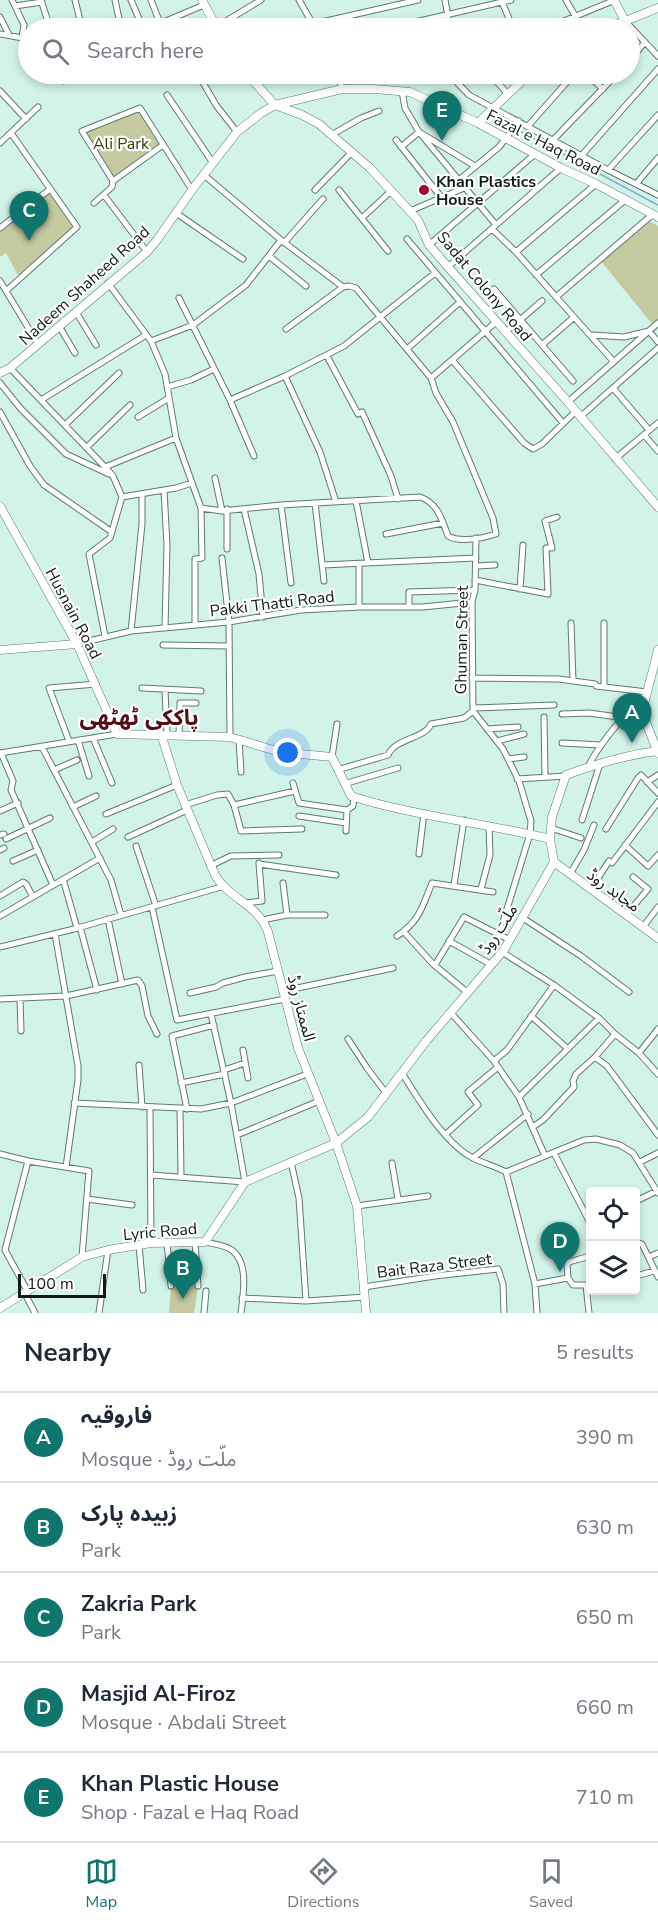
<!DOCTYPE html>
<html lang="en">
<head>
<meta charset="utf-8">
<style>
  :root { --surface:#fff; --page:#f6f6f7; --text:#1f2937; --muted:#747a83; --line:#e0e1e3; --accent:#0f766e }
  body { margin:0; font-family:"Nunito Sans","Noto Sans Arabic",sans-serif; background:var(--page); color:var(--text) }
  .controls { position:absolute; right:18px; bottom:18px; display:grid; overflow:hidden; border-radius:6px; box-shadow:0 3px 9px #0003 }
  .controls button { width:54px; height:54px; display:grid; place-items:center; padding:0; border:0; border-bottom:2px solid var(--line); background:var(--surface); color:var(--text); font:30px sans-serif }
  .scale { position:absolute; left:18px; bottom:15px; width:88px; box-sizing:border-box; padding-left:6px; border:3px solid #0f1b18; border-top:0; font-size:16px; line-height:21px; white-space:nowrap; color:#0f1b18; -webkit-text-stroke:4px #fff; paint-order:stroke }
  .you { position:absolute; left:288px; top:753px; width:21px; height:21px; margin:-15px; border:4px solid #fff; border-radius:50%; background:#1a73e8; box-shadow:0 0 0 9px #1a73e833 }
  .badge { display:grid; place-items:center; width:39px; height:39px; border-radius:50%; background:var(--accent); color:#fff; font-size:20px; font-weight:700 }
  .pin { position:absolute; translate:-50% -50px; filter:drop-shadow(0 2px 3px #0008) }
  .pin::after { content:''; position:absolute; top:32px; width:21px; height:18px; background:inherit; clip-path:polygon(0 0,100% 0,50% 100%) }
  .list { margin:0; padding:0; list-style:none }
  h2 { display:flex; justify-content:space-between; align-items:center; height:78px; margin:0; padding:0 24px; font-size:26px }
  h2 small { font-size:20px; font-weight:400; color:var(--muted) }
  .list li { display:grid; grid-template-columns:39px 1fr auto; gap:18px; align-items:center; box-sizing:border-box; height:90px; padding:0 24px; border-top:2px solid var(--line) }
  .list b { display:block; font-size:22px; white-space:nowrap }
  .list p { margin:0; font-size:20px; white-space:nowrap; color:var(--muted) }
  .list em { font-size:20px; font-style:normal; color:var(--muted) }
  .icon { flex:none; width:33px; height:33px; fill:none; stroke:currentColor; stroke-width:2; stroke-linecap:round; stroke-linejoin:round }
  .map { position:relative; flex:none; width:658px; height:1313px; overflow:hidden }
  .search { position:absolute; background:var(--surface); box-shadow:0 3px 9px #0003; left:18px; right:18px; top:18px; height:66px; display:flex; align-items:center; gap:15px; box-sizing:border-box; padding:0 21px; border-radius:33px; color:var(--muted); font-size:22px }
  .sheet { height:528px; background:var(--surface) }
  nav { display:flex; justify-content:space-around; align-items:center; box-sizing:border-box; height:84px; border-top:2px solid var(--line); background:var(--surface); font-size:16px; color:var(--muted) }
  nav a { display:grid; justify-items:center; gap:3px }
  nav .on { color:var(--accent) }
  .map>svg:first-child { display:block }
</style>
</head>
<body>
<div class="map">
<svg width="658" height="1313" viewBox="0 0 658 1313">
  <rect width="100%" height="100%" fill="#d2f3e9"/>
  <path fill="#c5c9a0" d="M140,108l23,37 -50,36 -31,-50z
    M50,192l25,35 -57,48 -12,-22 -6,4v-27z
    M649,221l9,5v95l-5,4 -53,-65z
    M171,1286h27l-4,27h-25z"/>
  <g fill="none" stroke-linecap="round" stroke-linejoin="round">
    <path stroke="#7da9c7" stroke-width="1.5" d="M518,130l140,75"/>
    <g stroke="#5d7b73" stroke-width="7">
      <path id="street" d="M12,0l12,25 -2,13
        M41,0l9,28
        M75,0l7,28
        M115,0l6,28
        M131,0l12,28
        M151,0l9,23
        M299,0l16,28
        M445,0l3,16
        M566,0l16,28
        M502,2l11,26
        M15,6l27,-4
        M0,17l9,18
        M625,21l33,35
        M313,24l105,-24
        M216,27l45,-27
        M149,28l55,-23
        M389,28l122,-28
        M547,28l68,-28
        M0,34l28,5
        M630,60l15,-18
        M61,74l2,7
        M198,74l18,31 21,27
        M338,74l4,15
        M449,74l20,21 139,75 50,25
        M490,74l17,19
        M586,74l17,15
        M0,91l26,28
        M402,91l3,17 14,24 77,93
        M167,95l46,68
        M528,126l46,-52
        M333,134l28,-16 18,-7
        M396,140l45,57
        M553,140l64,-66
        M0,143l38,-36
        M163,145l-50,36 -31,-50 58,-23 52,82
        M401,147l18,-15 56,34
        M582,155l76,-86
        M608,170l50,-55
        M459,180l40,-33 20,-26
        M636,184l22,-26
        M315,190l37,-38
        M339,190l49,61
        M104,195l43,57
        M94,203l18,-16 1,-6
        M410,211l54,-23
        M176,213l67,46
        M362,218l29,-27
        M0,228l50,-39
        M492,229l24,23 98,110
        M407,239l156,184
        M284,243l39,-44
        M429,245l106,-91
        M516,252l80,-68
        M269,256l37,30
        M448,267l113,-99
        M536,275l89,-75
        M0,281l38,63
        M108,283l43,58 14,33 11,64 25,70 1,50 -7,1v66
        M494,289l79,92
        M6,291l71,-64 -66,-94
        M556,297l97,-83
        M179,298l51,102 24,56
        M76,312l20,33
        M59,326l16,27
        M286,329l57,-42
        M506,332l36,-31
        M592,335l32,2 25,-6 9,11
        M151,341l42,-16 53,-40 35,-45 -77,-65
        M542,345l31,-27
        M407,349l53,-47
        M327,356l31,58 4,-2 29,64 7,23
        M452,360l72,83 9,6 9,-5 34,-33
        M10,368l95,99 8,9 9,21 -12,41 -21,16 16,82
        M285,376l35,76 16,50
        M431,378l65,-56
        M0,383l21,26 45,45 43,20
        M167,387l24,-7 23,-11
        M613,388l36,42
        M41,400l105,-65
        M230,400l55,-24 59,-30 91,-73
        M568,402l90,-79
        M0,412l30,54 14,19 68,47
        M138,417l31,-19
        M580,417l78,-69
        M65,425l54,-52
        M644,435l14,16
        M87,447l43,-42
        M615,459l43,-36
        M105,467l71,-29
        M215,478l7,33
        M164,490l3,55 -2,83
        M122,497l54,-9 16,-5
        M356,501l12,62
        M315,503l9,78
        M281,505l10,78
        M201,508l21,3 59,-6 139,-8c18,6 22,23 28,39 12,7 36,2 48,-2l-3,-16 -40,-96 -17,-29 -5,-15 -75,-90 -7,-2 -6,1 -62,-47
        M244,509l15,65 4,43
        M386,534l57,-11
        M476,538l-1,52 -3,12 1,109 30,38 16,32 12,40 -1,13 -27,88
        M227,549v-40
        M222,558l7,64 1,115
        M322,565l154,-7
        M476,566l19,-1
        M475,580l73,14 -2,-46h6l-7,-27 12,-4
        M520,589l3,-44
        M359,607v-43
        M409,607v-15l66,-2
        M571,623l2,58
        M604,623v64
        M131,631l11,-107v-30
        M77,644l54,-13 98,-9 72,-12 58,-3h64l49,-5
        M163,645l66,1
        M472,678l87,1 36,5 1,2 51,6
        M142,688l59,3
        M165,690l2,44
        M473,708l81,-3
        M562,714l27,-1 36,5
        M544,717l1,60
        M487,729l31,-2
        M179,735l1,-32h16
        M93,738l19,45
        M78,740l11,36
        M239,740l2,32
        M69,741l-20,-53 47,-4
        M497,741l27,-7
        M562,743l39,2
        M42,747l69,133 10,35
        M0,753l117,-19
        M1,753l12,28 -2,9 42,95
        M332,757l5,-33
        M508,759l16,-2
        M588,767c6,-13 31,-50 44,-54 3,-1 6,-1 10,-1
        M54,770l23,-10
        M337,770l51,-15c7,-17 37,-16 43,-31l33,-6 9,-7
        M517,779l49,-3
        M647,782l11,-7
        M293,783l6,20 48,7 6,-4 1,-9
        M344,784l54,-16
        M185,805l32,-10 11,-1 6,11 7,26 61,-2
        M234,805l61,-14
        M73,807l23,-11
        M0,811l18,-8
        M106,814l71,-29
        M299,816l47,7
        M582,820l18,-56
        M551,828l30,10
        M606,829l32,-51 3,-3 17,18
        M346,831l1,-21
        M0,835l4,-1
        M128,837l59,-27
        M6,839l44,-21
        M92,842l21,-13
        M625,845l23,21 10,-11
        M136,846l20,60
        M0,850l4,-2
        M419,854l5,-41
        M13,861l25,-11
        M259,864l77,11
        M210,866l21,-10 48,-1
        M570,874l14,-24 10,-25
        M63,879l14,49
        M283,883l4,32
        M454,885l10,-65
        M481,889l9,-34 -1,-29
        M591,889l18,-28 3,2 46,-61
        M0,896l23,-14 3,2 7,13
        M245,903l17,-2 -3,-38
        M152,907l25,113 108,-21
        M626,915l22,-26 -15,-12
        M0,916l100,-58
        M523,918l58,38 48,36
        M108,919l14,65
        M262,920l25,-5h38
        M80,927l17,63
        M643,927l15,-20
        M404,932l29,32 35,29
        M55,934l23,132v14l-12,87
        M397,936c23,-15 25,-29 35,-53l61,9
        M449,941l43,24
        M0,947l74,-18 147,-42
        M502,952l52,33 45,33 16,16 24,19 19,21
        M435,965l29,-48 46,23
        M283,991l110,-23
        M190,993l26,-6 7,-4 22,-6 33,-6
        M0,999l66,-3 72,-16 4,6 6,30 9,18
        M20,999l1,32
        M451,1013l43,48 25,36 26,59
        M531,1016l37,33
        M348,1039l19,29 19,25
        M243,1050l5,28
        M639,1053l19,-24
        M595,1057l20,-23
        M494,1061l13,-11 47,-65
        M139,1065l3,42
        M224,1070l21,-7
        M402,1073c16,26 42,69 69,84 11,6 24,9 35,15l78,-32 12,-1 24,6 13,8 25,40
        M181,1083l44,-9
        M519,1097l80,-79
        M74,1103l127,6 30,-6 76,-29
        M150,1108l1,135
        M180,1109l1,67
        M187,1109l-15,-73 42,-11
        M534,1126l9,-6 31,-33 -1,-6 3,-7 19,-17 12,9 51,69
        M446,1134l32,-29 -10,-13 30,-25
        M237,1135l82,-34
        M554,1153l36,70
        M0,1154l28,7 61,10 -7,86
        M473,1158l55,-44
        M291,1162l8,36 7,103
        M640,1162l18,-9
        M392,1163l6,36
        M506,1172l29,112 2,29
        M151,1175l94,7 -14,-79 -20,-89
        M87,1199l45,6
        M636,1201l21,-10
        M357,1206l71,-10
        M167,1242l4,44
        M195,1242l3,44
        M205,1242c9,2 21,3 28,9 16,13 10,45 8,62
        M636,1242l6,2 16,33
        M139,1245l4,45
        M649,1257l9,-4
        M636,1276l18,-5
        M568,1278l-1,-13 2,-3 21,-6
        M535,1284l33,-6 5,7h17
        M586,1285l3,28
        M364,1287l71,-11 63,-7 5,15 1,29
        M28,1292l-23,-42 23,-89
        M25,1294l10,19
        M242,1298l64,3 59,-4
        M99,1313l9,-63
        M204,1313l2,-22"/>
    </g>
    <g stroke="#5d7b73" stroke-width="9">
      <path id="secondary" d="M202,0l15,28
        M614,0l11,21
        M608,28l50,-20
        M247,74l28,31 27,10 17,9 51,44 48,52 11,25 19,22 120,135 90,105
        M478,123l51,-49
        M0,373l10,-5 137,-116 10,-12 35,-50 45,-58 24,-19 14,-8 67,-16h32l36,3 68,31 83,45 35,16 62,33
        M0,506l77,138 40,90 113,3 50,15 52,5 19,39c62,20 134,27 199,43
        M0,650l77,-6
        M658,650l-16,62 16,41
        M161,734l16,51 38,90c14,24 43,29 53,57l30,116 38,95 21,63 9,107
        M554,862l104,76
        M0,1308l82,-51 26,-7 43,-7 54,-1 40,-60 91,-39 32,-26 59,-77 77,-90 50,-88 -4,-23 2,-22 14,-42c30,-11 60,-20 91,-24"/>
    </g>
    <use href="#street" stroke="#fff" stroke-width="5"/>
    <use href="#secondary" stroke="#fff" stroke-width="8"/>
  </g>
  <circle fill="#a4062c" stroke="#fff" stroke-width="2" cx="424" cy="190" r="6"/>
  <g text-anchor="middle" stroke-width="4.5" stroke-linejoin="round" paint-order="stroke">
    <g font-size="16" fill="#0f1b18" stroke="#fff">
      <text transform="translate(544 142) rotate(27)" y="6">Fazal e Haq Road</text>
      <text transform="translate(84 285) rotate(-42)" y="6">Nadeem Shaheed Road</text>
      <text transform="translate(485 286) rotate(50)" y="6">Sadat Colony Road</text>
      <text transform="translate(272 603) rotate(-7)" y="6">Pakki Thatti Road</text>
      <text transform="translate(74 613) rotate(62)" y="6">Husnain Road</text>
      <text transform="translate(461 640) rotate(-89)" y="6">Ghuman Street</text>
      <text transform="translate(614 890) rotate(36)" y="6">مجاہد روڈ</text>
      <text transform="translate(498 929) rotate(-57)" y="6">ملّت روڈ</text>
      <text transform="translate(302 1008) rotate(75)" y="6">الممتاز روڈ</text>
      <text transform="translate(160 1231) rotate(-5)" y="6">Lyric Road</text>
      <text transform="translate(434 1265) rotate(-7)" y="6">Bait Raza Street</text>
    </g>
    <g font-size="16" fill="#383b00" stroke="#fff">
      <text x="121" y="149">Ali Park</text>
    </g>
    <g font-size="16" font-weight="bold" fill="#0f1b18" stroke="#fff" text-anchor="start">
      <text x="436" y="187">Khan Plastics<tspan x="436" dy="18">House</tspan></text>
    </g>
    <g font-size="22" font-weight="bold" fill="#520c16" stroke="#fff">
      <text x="139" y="725">پاککی ٹھٹھی</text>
    </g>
  </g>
</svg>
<div class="controls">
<button><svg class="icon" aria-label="locate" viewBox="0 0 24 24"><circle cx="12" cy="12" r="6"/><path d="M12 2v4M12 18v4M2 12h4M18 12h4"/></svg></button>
<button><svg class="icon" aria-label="layers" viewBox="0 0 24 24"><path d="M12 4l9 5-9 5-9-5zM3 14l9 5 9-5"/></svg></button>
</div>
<div class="scale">100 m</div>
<div class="you"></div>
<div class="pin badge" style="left:632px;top:743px">A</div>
<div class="pin badge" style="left:183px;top:1299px">B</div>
<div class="pin badge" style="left:29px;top:241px">C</div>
<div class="pin badge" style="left:560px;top:1272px">D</div>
<div class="pin badge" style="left:442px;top:141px">E</div>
<div class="search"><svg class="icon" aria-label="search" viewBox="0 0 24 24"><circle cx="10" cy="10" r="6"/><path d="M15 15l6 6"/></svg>Search here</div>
</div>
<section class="sheet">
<h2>Nearby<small>5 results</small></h2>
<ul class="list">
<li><span class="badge">A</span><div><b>فاروقیہ</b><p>Mosque · ملّت روڈ</p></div><em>390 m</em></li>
<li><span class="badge">B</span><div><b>زبیدہ پارک</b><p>Park</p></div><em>630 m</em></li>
<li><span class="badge">C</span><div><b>Zakria Park</b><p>Park</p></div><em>650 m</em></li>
<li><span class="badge">D</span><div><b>Masjid Al-Firoz</b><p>Mosque · Abdali Street</p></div><em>660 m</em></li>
<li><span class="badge">E</span><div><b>Khan Plastic House</b><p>Shop · Fazal e Haq Road</p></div><em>710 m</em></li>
</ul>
</section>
<nav>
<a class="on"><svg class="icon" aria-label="map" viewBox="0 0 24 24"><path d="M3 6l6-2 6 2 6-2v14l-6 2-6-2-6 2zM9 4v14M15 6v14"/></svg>Map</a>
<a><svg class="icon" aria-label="directions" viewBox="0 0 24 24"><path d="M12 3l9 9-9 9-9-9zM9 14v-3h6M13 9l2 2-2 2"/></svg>Directions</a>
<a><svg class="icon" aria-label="saved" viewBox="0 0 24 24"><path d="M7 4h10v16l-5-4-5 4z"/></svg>Saved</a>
</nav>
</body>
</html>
